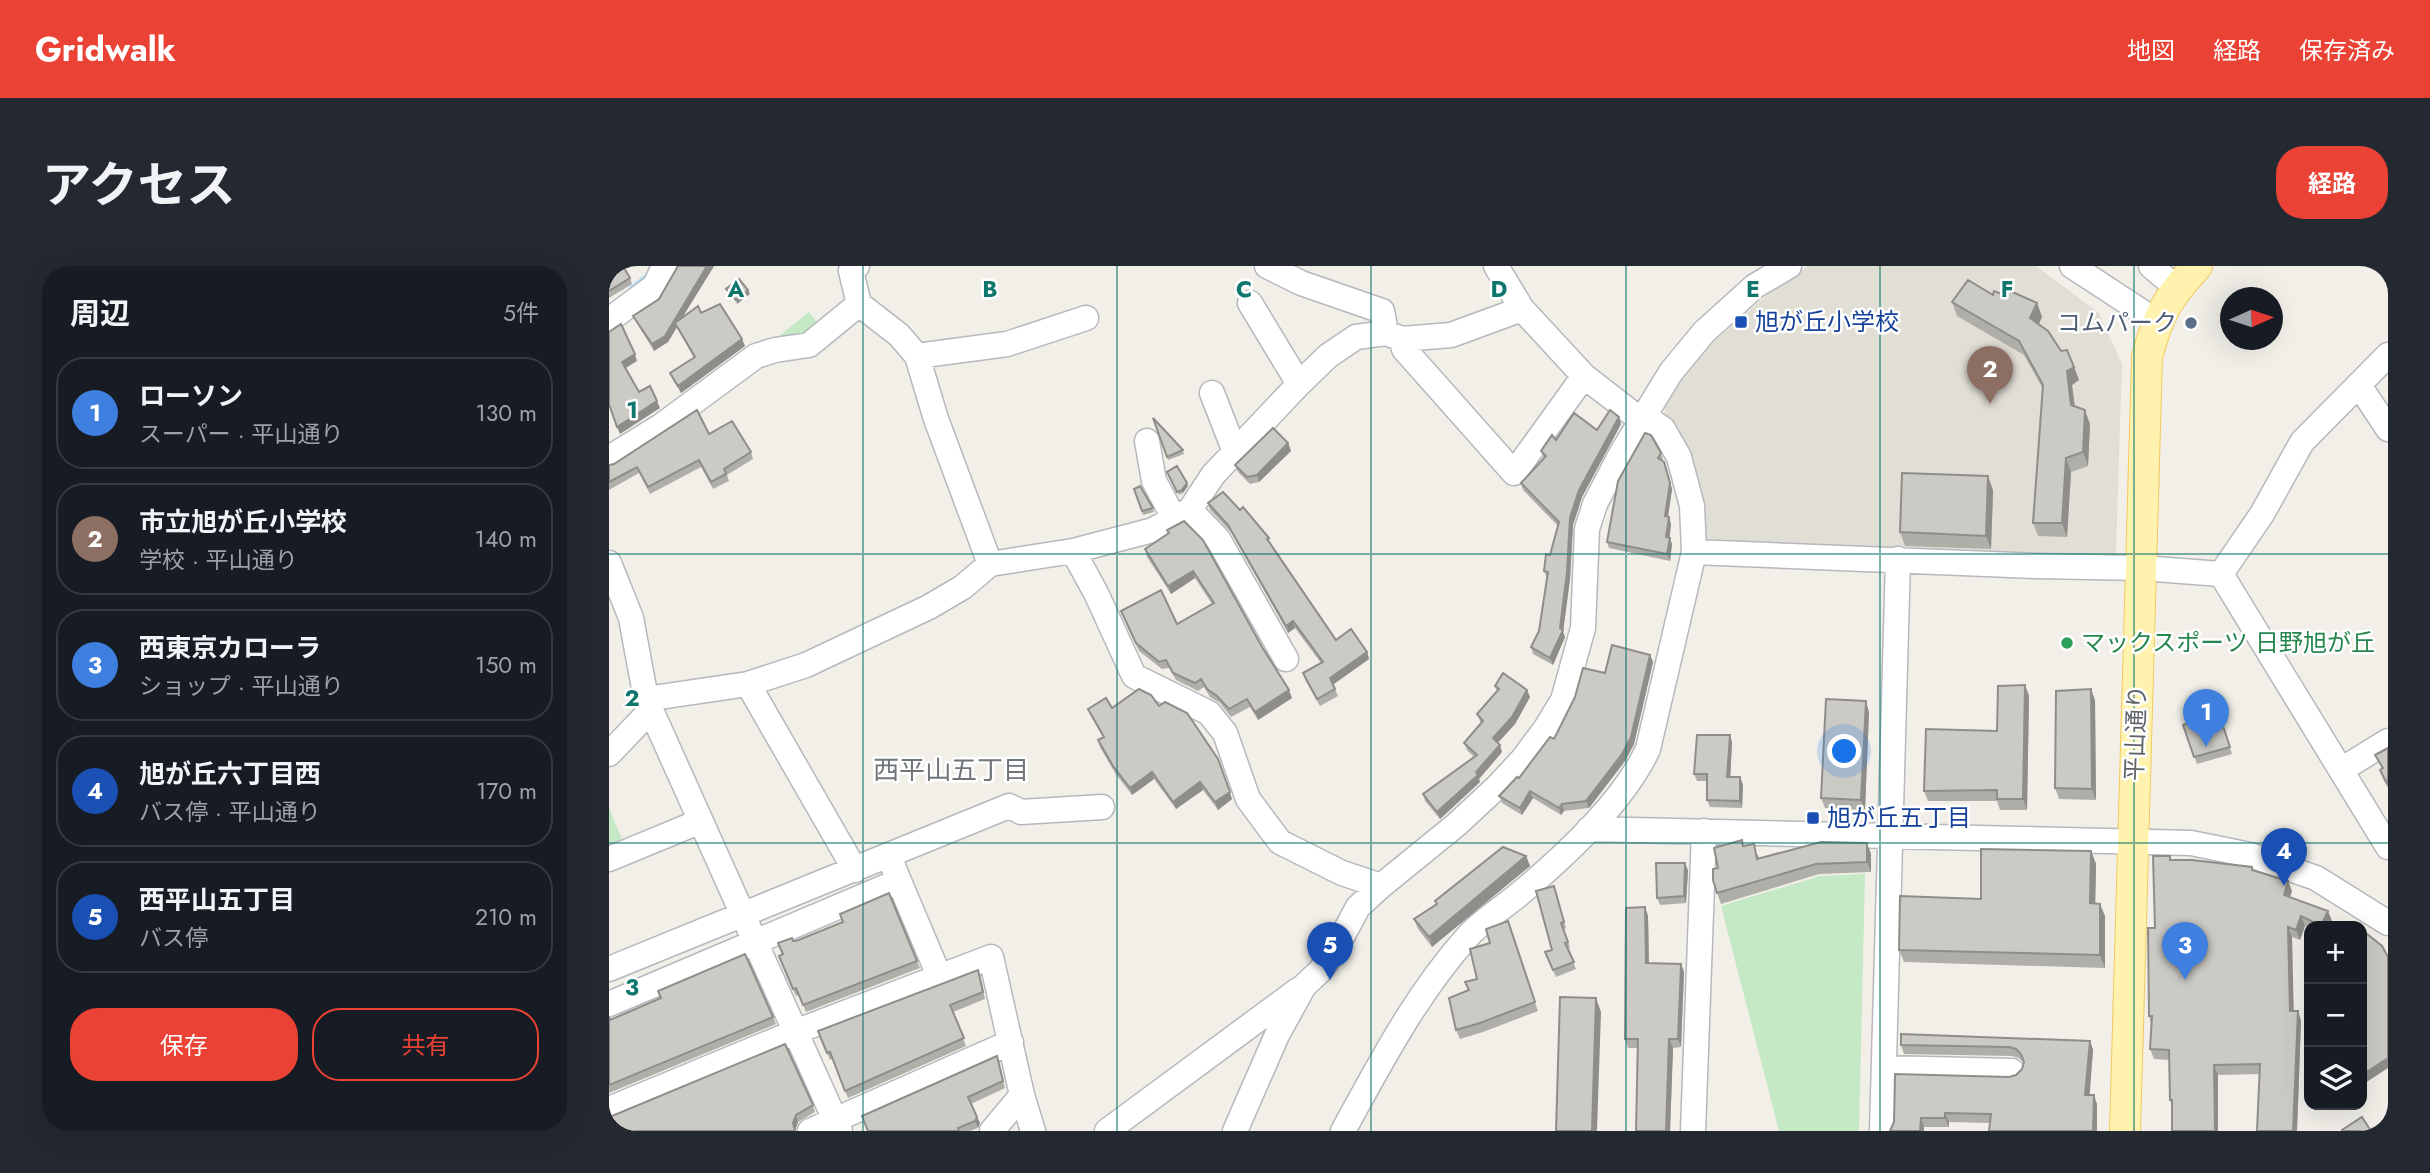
<!DOCTYPE html>
<html lang="ja">
<head>
<meta charset="utf-8">
<style>
  :root { --surface:#171b24; --page:#242831; --text:#f1f3f6; --muted:#9ea1a6; --line:#363941; --accent:#ea4335 }
  body { margin:0; font-family:Jost,"Noto Sans JP",sans-serif; background:var(--page); color:var(--text) }
  .controls { position:absolute; right:21px; bottom:21px; display:grid; overflow:hidden; border-radius:14px; box-shadow:0 7px 28px #0002 }
  .controls button { width:63px; height:63px; display:grid; place-items:center; padding:0; border:0; border-bottom:2px solid var(--line); background:var(--surface); color:var(--text); font:35px sans-serif }
  .compass { position:absolute; left:1611px; top:21px; width:63px; height:63px; border-radius:50%; background:var(--surface); box-shadow:0 7px 28px #0002; rotate:87deg }
  .you { position:absolute; left:1236px; top:486px; width:24px; height:24px; margin:-18px; border:5px solid #fff; border-radius:50%; background:#1a73e8; box-shadow:0 0 0 10px #1a73e833 }
  .badge { display:grid; place-items:center; width:46px; height:46px; border-radius:50%; background:var(--accent); color:#fff; font-size:23px; font-weight:700 }
  .pin { position:absolute; translate:-50% -58px; filter:drop-shadow(0 2px 4px #0008) }
  .pin::after { content:''; position:absolute; top:37px; width:24px; height:21px; background:inherit; clip-path:polygon(0 0,100% 0,50% 100%) }
  .list { margin:0; padding:0; list-style:none }
  h2 { display:flex; justify-content:space-between; align-items:center; height:91px; margin:0; padding:0 28px; font-size:30px }
  h2 small { font-size:23px; font-weight:400; color:var(--muted) }
  .list li { display:grid; grid-template-columns:46px 1fr auto; gap:21px; align-items:center; box-sizing:border-box; height:112px; margin:0 14px 14px; padding:0 14px; border:2px solid var(--line); border-radius:28px }
  .list b { display:block; font-size:26px; white-space:nowrap }
  .list p { margin:0; font-size:23px; white-space:nowrap; color:var(--muted) }
  .list em { font-size:23px; font-style:normal; color:var(--muted) }
  .actions { display:flex; gap:14px; padding:21px 28px }
  .actions a { flex:1; padding:16px 0; border:2px solid var(--accent); border-radius:28px; text-align:center; font-size:24px; color:var(--accent) }
  .actions .main { background:var(--accent); color:#fff }
  .icon { flex:none; width:38px; height:38px; fill:none; stroke:currentColor; stroke-width:2; stroke-linecap:round; stroke-linejoin:round }
  .map { position:relative; flex:none; width:1779px; height:865px; overflow:hidden; border-radius:28px }
  header { display:flex; align-items:center; gap:42px; box-sizing:border-box; height:98px; padding:0 35px; background:var(--accent); color:#fff }
  header strong { font-size:33px }
  nav { display:flex; gap:38px; margin-inline-start:auto; font-size:24px }
  .intro { display:flex; align-items:center; justify-content:space-between; box-sizing:border-box; height:168px; padding:0 42px }
  h1 { margin:0; font-size:49px }
  .button { padding:18px 32px; border-radius:28px; background:var(--accent); color:#fff; font-size:24px; font-weight:700 }
  main { display:flex; gap:42px; padding:0 42px }
  aside { flex:1; background:var(--surface); border-radius:28px; box-shadow:0 7px 28px #0002 }
  .map>svg:first-child { display:block }
</style>
</head>
<body>
<header>
<strong>Gridwalk</strong>
<nav><a>地図</a><a>経路</a><a>保存済み</a></nav>
</header>
<div class="intro"><h1>アクセス</h1><a class="button">経路</a></div>
<main>
<aside>
<h2>周辺<small>5件</small></h2>
<ul class="list">
<li><span class="badge" style="background:#3f7fe0">1</span><div><b>ローソン</b><p>スーパー · 平山通り</p></div><em>130 m</em></li>
<li><span class="badge" style="background:#8d6e63">2</span><div><b>市立旭が丘小学校</b><p>学校 · 平山通り</p></div><em>140 m</em></li>
<li><span class="badge" style="background:#3f7fe0">3</span><div><b>西東京カローラ</b><p>ショップ · 平山通り</p></div><em>150 m</em></li>
<li><span class="badge" style="background:#1a4fb4">4</span><div><b>旭が丘六丁目西</b><p>バス停 · 平山通り</p></div><em>170 m</em></li>
<li><span class="badge" style="background:#1a4fb4">5</span><div><b>西平山五丁目</b><p>バス停</p></div><em>210 m</em></li>
</ul>
<div class="actions"><a class="main">保存</a><a>共有</a></div>
</aside>
<div class="map">
<svg width="1779" height="865" viewBox="0 0 1779 865">
  <rect width="100%" height="100%" fill="#f1efe8"/>
  <path fill="#e1ded6" d="M1199,0h228l63,47 23,51 -6,188 -6,5 -402,-12 -6,-8 -37,-120 -1,-17 19,-32 83,-72z"/>
  <path fill="#c5e8c5" d="M200,46l12,16 -21,17 -22,-8z
    M0,542l13,31 -13,6z
    M1256,608l-6,257h-80l-58,-225 99,-30z"/>
  <g fill="none" stroke-linecap="round" stroke-linejoin="round">
    <path stroke="#aadaff" stroke-width="5" d="M22,23l20,-16"/>
    <g stroke="#b5b8bc" stroke-width="27">
      <path id="minor" d="M658,0l34,17 81,28 4,22
        M1463,0l84,55
        M1542,0l26,22
        M641,37l49,81
        M250,38l40,31 18,21 19,63 54,145
        M0,54l46,-34 9,-20
        M793,73l2,10 110,124 70,-97
        M308,90l90,-12 79,-26
        M1750,119l29,44
        M603,127l23,59
        M538,175l7,40 20,37
        M0,192l52,-32 95,-70 19,-6 34,-5 50,-41 -8,-33 6,-5
        M581,244l28,29 68,120
        M464,285l23,42 38,83 75,37 16,20 23,66 32,43 62,31 39,13
        M1085,286l343,14 105,2 79,6 41,-60 40,-72 86,-87
        M0,297l22,55 15,81 194,432
        M1612,308l167,273
        M139,418l107,186
        M37,433l102,-15 58,-19 123,-58 34,-20 27,-23 83,-13 80,-21 37,-20 23,-35 86,-91 29,-28 28,-19 30,-4 16,6 49,-4 71,-26
        M0,488l42,-44
        M1732,504l47,-29
        M980,563l602,14 59,12 66,23 72,45
        M0,593l92,-38
        M290,615l41,97
        M0,703l400,-163 12,6 81,-5
        M0,738l290,-123 -10,-25
        M1275,802l128,3
        M0,843l186,-77 196,-75 31,138 11,36
        M201,865l201,-89
        M383,865l30,-36
        M498,865l191,-141
        M626,865l42,-96 27,-49 16,-15 16,-23 22,-41 23,-21 75,-61 41,-38 26,-28 23,-31 17,-28 20,-72 4,-99 8,-25 26,-50 50,-82 33,-40 51,-46 34,-20
        M734,865c38,-69 73,-137 126,-196 16,-17 37,-29 54,-44 44,-37 101,-90 125,-142l46,-197 -2,-46 -13,-49 -16,-28 -19,-13 -11,-2 -49,-38 -62,-67 -26,-43
        M1084,865l11,-300
        M1273,865l16,-572"/>
    </g>
    <g stroke="#f2c960" stroke-width="32">
      <path id="major" d="M1516,865l22,-774c11,-42 20,-59 50,-91"/>
    </g>
    <use href="#minor" stroke="#fff" stroke-width="24"/>
    <use href="#major" stroke="#fff2af" stroke-width="30"/>
  </g>
  <path fill="#afaea9" d="M69,0h36l-32,52 19,-5 44,33 -64,47 -8,-13 -3,-7 24,-15 -17,-31 -9,15 -14,9 -18,-29 -3,-6 26,-17z
    M0,2l21,10 2,6 -23,14z
    M1384,29h11l33,8 5,14 -3,7 35,43 5,13 -7,5 3,21 15,18 -2,42 -17,6 -4,65 -29,-1 -5,-13 10,-134 -19,-34 -67,-39 -5,-14z
    M544,152l30,32 1,4 -16,6z
    M1012,158l-39,73 -9,28 -3,54 -7,53 2,5 -12,28 -20,-11 -2,-7 8,-16 8,-52 -3,-8 6,-16 8,-29 -35,-36 -2,-7 23,-24 -3,-8 15,-11z
    M100,168l42,18 2,7 -26,16 2,6 -16,8 -12,-22 -51,27 -11,-21 -30,17v-25z
    M679,177l3,8 -32,31 -9,2 -12,-12 -3,-7z
    M1052,187l2,6 -1,2 2,1 3,7 5,20 -4,28 3,7 -2,14 3,6 -2,17 -61,-13 -2,-6z
    M559,209l20,11 -5,7 -4,2z
    M525,223l19,19 1,4 -11,3z
    M1384,224l-2,59 -86,-3 -5,-14z
    M599,237l32,7 29,28 2,7 65,95 31,12 2,7 -36,26 5,11 -18,10 -15,-26 -2,-7 18,-10 -26,-35 -7,5 -57,-101 -21,-22z
    M558,264l95,117 30,51 -34,22 -8,-13 -19,10 -11,-14 -10,-6 -6,-10 -6,4 -22,-11 -7,-12 -7,1 -23,-18 -18,-40 56,13 35,-20 -17,-26 -24,16 -24,-37 -2,-8 23,-15z
    M1041,389l3,7 -19,82 -9,17 -36,47 -25,3 -3,4 -28,-17 -11,17 -20,-12 -3,-7 20,-18 35,-39 51,-66z
    M1416,419l4,11 -2,114h-27l-3,-9h-69l-4,-10 73,-60z
    M886,420l32,4 3,7 -15,27 -18,19 5,9 -23,27 1,3 -40,37 -15,-18 -2,-7 51,-37 -7,-7 -3,-7 17,-20 -4,-9 20,-23z
    M1486,434l1,100 -37,-1 -4,-11z
    M550,440l73,93 -14,11 -15,-20 -27,19 -22,-30 -22,16 -17,-22 -15,-26 -2,-7 5,-3 -12,-21 -3,-7z
    M1260,446l-4,98 -40,-2 -4,-10z
    M1610,448l13,40 -35,10 -14,-39z
    M1123,476l-2,35h10l3,8 -1,23 -32,-1 -3,-7v-19h-10l-3,-7z
    M1779,482v40l-5,-9 -3,-9 2,-1 -7,-14z
    M1134,580l15,9 1,3 112,-4v18l-52,2 -98,30 -4,-11 1,-25z
    M1482,585l5,13 -1,39 10,13v52l-201,-6 -5,-12z
    M917,590l4,10 -98,81 -14,-18 -4,-10 22,-15 -1,-3z
    M1562,594l81,7 2,3 38,21 -2,6 42,24 -3,5h-20v2l-4,-2 -5,14 -8,-3 1,74h5l3,10 -4,110h-40l3,-57 -42,1 -46,31 -2,-6 -1,-40 -15,-1 -4,-10 1,-26 -2,-7z
    M1079,604l-2,33 -26,2 -3,-7z
    M945,620l12,42 -2,1 6,19 -2,1 8,20 -20,8 -11,-25 7,-2z
    M1036,641l3,9 1,47 32,1 3,8 -3,75 -8,1 -3,83h-34l1,-83h-9l-3,-9z
    M899,655l30,90 -55,21 -23,7 -4,-9 12,-40 -3,-8 12,-3 13,-36z
    M174,689l134,6 3,7 -114,44 -7,-17 -3,1 -15,-33z
    M371,711l5,22 -32,13 13,34 -118,52 -16,-39 -2,1 -12,-29z
    M0,751l1,3 163,-3 3,7 -167,69z
    M1481,775l3,9 -4,45 8,9v27h-108l1,-8 -41,-1v5h-25l-34,4 119,-54 7,-2 6,-6 1,-7 -4,-4 -7,-2 -108,-2 -3,-9z
    M388,790l8,32 -34,16 9,19 -2,5 -8,3h-102z
    M204,839l2,7 -17,10 -3,9h-186z"/>
  <path fill="#8f8d8a" d="M98,0h7l-37,60 -2,-3 2,4 -9,15 -14,9 -2,-7z
    M139,24l2,4 -13,10 -1,-4z
    M1428,37l5,14 -7,15 -5,-14z
    M133,73l3,7 -64,47 -3,-7z
    M26,88l2,7 -13,8 -2,-7z
    M1465,101l5,13 -7,5 4,34 -5,-14 -4,-34z
    M48,135l3,7 -40,26 -3,-7z
    M1476,144l5,14 -2,42 -5,-14z
    M1010,151l2,7 -39,73 -9,28 -3,54 -7,53 2,5 -12,28 -3,-7 10,-30 10,-110 9,-28z
    M679,177l3,8 -32,31 -2,-7z
    M1457,192l5,14 -4,65 -5,-14z
    M1055,196l8,27 -5,34 -2,-7z
    M1379,210l5,14 -2,59 -5,-13z
    M578,217l1,3 -5,7 -1,-3z
    M1060,251l2,7 -2,19 -3,-6z
    M1061,272l2,6 -2,17 -3,-7z
    M584,305l2,7 -24,16 -3,-8z
    M684,355l2,7 -7,5 -2,-7z
    M758,386l2,7 -37,26 -2,-7z
    M1041,389l3,7 -19,82 -9,17 -36,47 -3,-7z
    M1416,419l4,11 -2,114 -4,-11z
    M1482,423l4,11 1,100 -4,-11z
    M680,424l3,8 -34,22 -3,-8z
    M918,424l3,7 -15,27 -19,21 -3,-7z
    M1257,435l3,11 -4,98 -4,-10z
    M1121,469l2,7 -2,42 -3,-7z
    M891,479l2,7 -23,27 1,3 -40,37 -3,-7 39,-40z
    M612,500l11,33 -14,11 -3,-8z
    M543,506l2,7 -22,16 -2,-7z
    M1131,511l3,8 -1,23 -2,-7z
    M591,516l3,8 -27,19 -3,-7z
    M921,525l3,7 -11,17 -2,-7z
    M953,538l2,7 -3,4 -2,-7z
    M1258,577l4,11v18l-4,-10z
    M1482,585l5,13 -1,52 -5,-13z
    M917,590l4,10 -98,81 -3,-10z
    M1076,597l3,7 -2,33 -2,-7z
    M1679,615l4,10 -5,14 -3,-10z
    M1491,638l5,12v52l-5,-13z
    M1036,641l3,9 1,55 -3,-8z
    M1719,645l4,10 -3,5h-7z
    M1692,650l4,10 -5,14 -4,-10z
    M1679,661l4,10 2,84 -4,-10z
    M1072,698l3,8 -3,75 -3,-8z
    M987,732l5,14 -4,119h-5z
    M1689,745l3,10 -4,110h-4z
    M1060,773l4,9 -3,83h-4z
    M1481,775l3,9 -4,54 -4,-9z
    M1779,792v10l-26,17v-10z
    M1605,799l4,10v56h-3z
    M1485,829l3,9v27h-4z
    M1336,847l4,9v5l-4,-9z
    M187,849l2,7 -3,9h-1l-1,-8z
    M368,851l3,6 -2,5 -3,-7z
    M1312,852l3,9v4h-4z"/>
  <path fill="#cccac5" stroke="#8f8d8a" stroke-width="2" d="M2,0h12l7,12 -21,13v-23z
    M69,0h29l-42,70 -13,8 -19,-28 26,-17z
    M130,13l9,11 -12,10 -10,-11z
    M1359,14l25,15 1,-4 10,4 6,-4 27,12 -7,15 18,13 13,20 6,-1 7,17 -7,4 4,34 14,5 -2,42 -17,6 -4,65h-29l10,-138 -24,-44 -67,-39z
    M111,38l22,35 -64,47 -8,-13 25,-16 -20,-34 23,-17 3,7z
    M12,58l14,30 -13,8 17,30 11,-6 7,15 -40,26 -8,-23v-72z
    M88,144l12,24 23,-13 19,31 -27,17 2,5 -15,8 -12,-22 -51,27 -11,-20 -28,15v-17l5,-1z
    M1001,144l9,7 -40,73 -9,28 -3,54 -7,56 3,2 -13,28 -19,-11 8,-16 9,-59 -4,-1 2,-17 4,1 9,-33 -38,-39 25,-27 -5,-5 11,-16 4,5 18,-27 23,17z
    M544,152l30,32 -16,7z
    M664,162l15,15 -31,32 -10,2 -12,-12z
    M1036,167l6,2 10,18 -3,5 6,4 6,21 -5,33 4,1 -3,20 4,1 -3,16 -60,-12 11,-61z
    M568,200l10,17 -5,7 -5,2 -10,-20z
    M1293,207l86,3 -2,60 -86,-4z
    M531,220l13,22 -11,3 -8,-22z
    M614,226l17,18 3,-3 26,31 -2,1 69,101 15,-11 16,23 -37,26 5,11 -18,10 -14,-26 20,-11 -30,-41 -7,5 -58,-101 -20,-22z
    M575,255l19,19 59,107 27,43 -34,22 -8,-13 -18,10 -12,-13 -10,-7 -6,-10 -6,4 -22,-10 -7,-13 -7,2 -23,-19 -15,-32 40,-21 16,34 37,-21 -21,-32 -25,15 -23,-37 24,-16 -2,-3z
    M1003,379l38,10 -19,82 -9,17 -36,47 -24,3 -3,4 -29,-17 -10,17 -21,-12 18,-19 2,1 31,-41 4,2 21,-42 8,-29 22,5z
    M894,407l24,17 -15,27 -19,21 7,7 -24,27 2,3 -41,37 -14,-18 54,-39 -13,-12 19,-22 -6,-7 22,-25 -4,-3z
    M1416,419l-2,114h-26v-9l-73,1 2,-62 71,2 1,-45z
    M530,423l12,6 8,11 6,-4 22,11 31,46 12,33 -15,10 -15,-20 -27,20 -21,-30 -22,16 -17,-22 -15,-26 6,-3 -16,-28 18,-11 6,10z
    M1482,423l1,100 -37,-1 1,-97z
    M1217,433l40,2 -5,99 -40,-2z
    M1610,448l11,33 -36,10 -11,-32z
    M1088,469h33l-3,42h13v24l-33,-1v-26h-13z
    M1779,482v37l-8,-15 3,-2 -8,-13z
    M1133,574l1,6 11,-2 3,15 64,-17 46,1v19l-51,2 -99,29 -4,-13v-11l5,-1 -4,-20z
    M894,581l23,9 -97,81 -15,-18 23,-15 -2,-3z
    M1372,583l110,2 -1,52 10,1v51l-201,-5 1,-54 81,3z
    M1544,590h17v4h22l60,7v3l36,11 -4,14 44,16 -7,15 -20,-10 -5,14 -8,-3 2,84h8l-5,120h-36l3,-67 -46,1 1,66h-43v-31h-2l-1,-50 -19,-1 2,-33h-3l-1,-88h7z
    M1047,597h29l-1,33 -27,2z
    M945,620l10,36 -3,1 7,19 -3,1 9,19 -21,8 -8,-18 7,-2 -16,-59z
    M280,627l28,68 -114,44 -7,-17 -3,1 -14,-33 4,-2 -5,-11 14,-5 1,3h3l47,-19 -3,-8z
    M1036,641l1,56 35,1 -3,75h-9l-3,92h-30l2,-92h-13l1,-131z
    M899,655l27,81 -55,21 -24,7 -7,-32 20,-8 -4,-8 12,-3 -7,-30 20,-6 -4,-14z
    M1753,664l20,16 6,11v101l-26,17z
    M136,688l28,63 -164,68v-68l1,3 51,-22 -3,-7z
    M369,704l5,22 -33,13 14,33 -119,53 -15,-39 -3,1 -9,-22z
    M951,731l36,1 -4,133h-36z
    M1292,768l189,7 -5,54h9l-1,36h-104l2,-17 -46,-1v5h-24l-1,13h-30l4,-9 1,-48 114,3 7,-2 6,-6 2,-7 -3,-8 -5,-5 -7,-2 -108,-2z
    M176,778l28,61 -17,10 -3,8 2,8h-186v-15h3z
    M388,790l6,25 -35,16 9,20 -2,4 -17,7 1,3h-91l-6,-15z
    M1753,851l9,14h-29v-1z"/>
  <path fill="none" stroke="#0f766e" stroke-width="2" stroke-opacity="0.55" d="M254,0v865M508,0v865M762,0v865M1017,0v865M1271,0v865M1525,0v865M0,288h1779M0,577h1779"/>
  <g fill="#1a4fb4" stroke="#fff" stroke-width="2.5">
    <rect x="1125" y="49" width="14" height="14" rx="3.5"/>
    <rect x="1197" y="545" width="14" height="14" rx="3.5"/>
  </g>
  <circle fill="#5c6f8a" stroke="#fff" stroke-width="2.5" cx="1582" cy="57" r="7"/>
  <circle fill="#2e9e5b" stroke="#fff" stroke-width="2.5" cx="1458" cy="377" r="7"/>
  <g text-anchor="middle" stroke-width="5" stroke-linejoin="round" paint-order="stroke">
    <g font-size="24" fill="#164399" stroke="#fff" text-anchor="start">
      <text x="1146" y="64">旭が丘小学校</text>
      <text x="1218" y="560">旭が丘五丁目</text>
    </g>
    <g font-size="24" fill="#4e5e75" stroke="#fff" text-anchor="end">
      <text x="1568" y="65">コムパーク</text>
    </g>
    <g font-size="24" fill="#27864d" stroke="#fff" text-anchor="start">
      <text x="1472" y="385">マックスポーツ 日野旭が丘</text>
    </g>
    <g font-size="24" fill="#5f6368" stroke="#fff">
      <text transform="translate(1527 467) rotate(-88)" y="8">平山通り</text>
    </g>
    <g font-size="26" fill="#70757a" stroke="#fff">
      <text x="342" y="513">西平山五丁目</text>
    </g>
  </g>
  <g font-size="23" text-anchor="middle" font-weight="bold" fill="#0f766e" stroke="#fff" stroke-width="5" stroke-linejoin="round" paint-order="stroke">
    <text x="127" y="31">A</text>
    <text x="381" y="31">B</text>
    <text x="635" y="31">C</text>
    <text x="890" y="31">D</text>
    <text x="1144" y="31">E</text>
    <text x="1398" y="31">F</text>
    <text x="23" y="152">1</text>
    <text x="23" y="440">2</text>
    <text x="23" y="729">3</text>
  </g>
</svg>
<div class="controls">
<button>+</button>
<button>−</button>
<button><svg class="icon" aria-label="layers" viewBox="0 0 24 24"><path d="M12 4l9 5-9 5-9-5zM3 14l9 5 9-5"/></svg></button>
</div>
<svg class="compass" viewBox="-18 -18 36 36"><path d="M0-13l5 13h-10z" fill="#e53935"/><path d="M0 13l5-13h-10z" fill="#9ea1a6"/></svg>
<div class="you"></div>
<div class="pin badge" style="left:1597px;top:481px;background:#3f7fe0">1</div>
<div class="pin badge" style="left:1381px;top:138px;background:#8d6e63">2</div>
<div class="pin badge" style="left:1576px;top:714px;background:#3f7fe0">3</div>
<div class="pin badge" style="left:1675px;top:620px;background:#1a4fb4">4</div>
<div class="pin badge" style="left:721px;top:714px;background:#1a4fb4">5</div>
</div>
</main>
</body>
</html>
